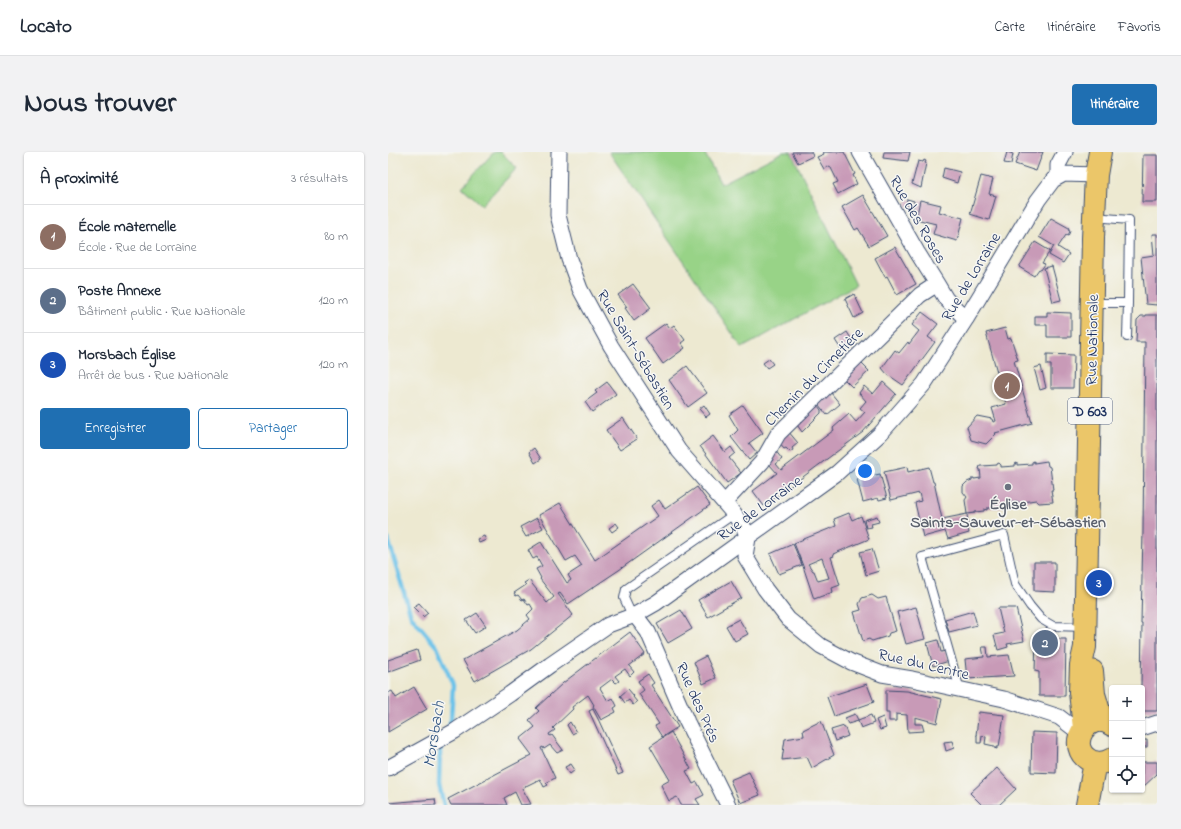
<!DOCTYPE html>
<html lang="fr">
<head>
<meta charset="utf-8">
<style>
  :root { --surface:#fff; --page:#f2f2f3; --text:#1f2937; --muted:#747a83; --line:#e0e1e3; --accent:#1f6fb2 }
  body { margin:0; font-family:"Indie Flower",sans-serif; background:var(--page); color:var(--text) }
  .controls { position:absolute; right:12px; bottom:12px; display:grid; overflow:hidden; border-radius:4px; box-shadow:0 1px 3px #0004 }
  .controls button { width:36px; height:36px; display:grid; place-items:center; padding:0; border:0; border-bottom:1px solid var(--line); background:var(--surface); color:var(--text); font:20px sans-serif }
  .you { position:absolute; left:477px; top:319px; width:14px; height:14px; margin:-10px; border:3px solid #fff; border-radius:50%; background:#1a73e8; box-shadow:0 0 0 6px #1a73e833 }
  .badge { display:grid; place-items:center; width:26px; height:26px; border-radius:50%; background:var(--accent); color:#fff; font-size:13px; font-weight:700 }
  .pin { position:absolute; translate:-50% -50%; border:2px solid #fff; box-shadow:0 1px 4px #0006 }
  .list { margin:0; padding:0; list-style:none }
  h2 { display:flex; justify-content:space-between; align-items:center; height:52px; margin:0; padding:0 16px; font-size:17px }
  h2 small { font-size:13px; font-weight:400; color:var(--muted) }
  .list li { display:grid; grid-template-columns:26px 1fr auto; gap:12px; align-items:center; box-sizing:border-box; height:64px; padding:0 16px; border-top:1px solid var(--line) }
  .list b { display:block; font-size:15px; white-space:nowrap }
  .list p { margin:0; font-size:13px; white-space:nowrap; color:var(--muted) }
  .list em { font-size:13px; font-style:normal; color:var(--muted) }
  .actions { display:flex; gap:8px; padding:12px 16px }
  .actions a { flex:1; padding:9px 0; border:1px solid var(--accent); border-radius:4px; text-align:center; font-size:14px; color:var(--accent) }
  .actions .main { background:var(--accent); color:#fff }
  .icon { flex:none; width:22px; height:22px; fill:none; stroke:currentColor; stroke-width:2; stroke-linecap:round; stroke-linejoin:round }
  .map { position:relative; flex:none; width:769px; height:653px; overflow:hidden; border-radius:4px }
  header { display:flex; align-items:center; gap:24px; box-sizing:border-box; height:56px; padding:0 20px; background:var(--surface); border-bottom:1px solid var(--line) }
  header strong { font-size:19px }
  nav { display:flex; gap:22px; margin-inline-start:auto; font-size:14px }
  .intro { display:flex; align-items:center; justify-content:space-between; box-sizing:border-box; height:96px; padding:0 24px }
  h1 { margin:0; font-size:28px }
  .button { padding:10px 18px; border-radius:4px; background:var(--accent); color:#fff; font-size:14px; font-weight:700 }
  main { display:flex; gap:24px; padding:0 24px }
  aside { flex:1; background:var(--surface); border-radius:4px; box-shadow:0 1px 3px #0004 }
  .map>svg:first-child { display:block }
</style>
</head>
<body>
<header>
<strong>Locato</strong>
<nav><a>Carte</a><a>Itinéraire</a><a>Favoris</a></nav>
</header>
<div class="intro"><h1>Nous trouver</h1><a class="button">Itinéraire</a></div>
<main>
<aside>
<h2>À proximité<small>3 résultats</small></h2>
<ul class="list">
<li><span class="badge" style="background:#8d6e63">1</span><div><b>École maternelle</b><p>École · Rue de Lorraine</p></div><em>80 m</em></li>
<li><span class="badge" style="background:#5c6f8a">2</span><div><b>Poste Annexe</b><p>Bâtiment public · Rue Nationale</p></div><em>120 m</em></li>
<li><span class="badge" style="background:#1a4fb4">3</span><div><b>Morsbach Église</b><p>Arrêt de bus · Rue Nationale</p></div><em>120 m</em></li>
</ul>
<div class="actions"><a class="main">Enregistrer</a><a>Partager</a></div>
</aside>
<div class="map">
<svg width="769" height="653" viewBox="0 0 769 653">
  <rect width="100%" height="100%" fill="#f6f6f2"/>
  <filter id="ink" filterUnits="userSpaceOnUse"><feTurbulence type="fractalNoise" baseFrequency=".025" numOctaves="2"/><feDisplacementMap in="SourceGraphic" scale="8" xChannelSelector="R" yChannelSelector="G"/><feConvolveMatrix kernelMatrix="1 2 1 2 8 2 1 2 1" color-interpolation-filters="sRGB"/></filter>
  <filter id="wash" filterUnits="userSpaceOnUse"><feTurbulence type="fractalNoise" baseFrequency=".012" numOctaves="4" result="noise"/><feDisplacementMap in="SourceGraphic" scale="16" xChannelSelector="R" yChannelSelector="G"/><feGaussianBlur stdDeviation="0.9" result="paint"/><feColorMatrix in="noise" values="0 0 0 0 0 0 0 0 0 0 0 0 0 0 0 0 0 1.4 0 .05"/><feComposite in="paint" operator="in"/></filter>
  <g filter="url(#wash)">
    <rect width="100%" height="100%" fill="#ede9d1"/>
    <path fill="#98d387" stroke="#5a8172" d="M106,0h7l16,16 -35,37 -20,-18z
      M221,0h95l17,32 62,-32h8l65,133 -114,63z"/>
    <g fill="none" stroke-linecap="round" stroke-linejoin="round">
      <path stroke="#6cc2e9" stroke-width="4.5" d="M0,387l23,77 26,31 16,38 -2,34 -3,11
        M56,653l-5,-20 1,-32 4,-12"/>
    </g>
    <g id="blocks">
      <path fill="#c89ab7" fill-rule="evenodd" d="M404,0h19l2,4 -15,7z
        M435,0h21l11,22 -2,1 4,9 -19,10 -5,-10 5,-2 -8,-16 -6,3 -7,-12 7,-3z
        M496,0h26l-2,9 -25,-3z
        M619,0l6,2 -2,10 -7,-1z
        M632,0h23l-7,19 -21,-7z
        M755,3h14v47h-15z
        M536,8l2,1 -1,2h1l-5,25 -9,-4 6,-23 5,1z
        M556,16l16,4 -3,11 -15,-5z
        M593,24l12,3 -4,15 7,2 -7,24 -19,-6z
        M475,43l24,41 -18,10 -11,-18 -3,2 -13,-23z
        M519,47l7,2 -1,7 -7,-2z
        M532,48l21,5 -2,7 24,6 -6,23 -24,-7 3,-10 -20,-5z
        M663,66l18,10 -1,2 2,1 -2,5 -2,-1 -8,12 11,7 -6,9 -14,-8 5,-9 -15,-9z
        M764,82h5v71l-11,-1 -5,-47 13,-2z
        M647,90l15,9 -8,12 3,1 -4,6 -2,-1 -5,7 -15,-9z
        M507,95l21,37 -19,11 -10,-19 -2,1 -10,-19z
        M664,114l9,34 -8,2 -9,-34z
        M245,132l18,24 -17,13 -9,-13 2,-1 -9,-12z
        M466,142l9,19 -9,5 -9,-19z
        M534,160l16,12 -10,13 7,5 -32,43 -16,-11 -5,-6 13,-18 4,3 9,-11 1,2 10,-13 -7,-6z
        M659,160l24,1v24h-24v-12h-12v-9h12z
        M758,163h11v396h-15l-1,-23 1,-65h-1l2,-91 2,-190h-9l1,-22 4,-4h5z
        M278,171l4,5 4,-3 11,15 -4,3 4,5 -22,16 -18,-26z
        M617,176l3,11 3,-1 7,22 -4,1 18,62 -37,10 1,1 -10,10 -15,-4 -4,-13 10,-11 15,3 1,3 3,-1 -4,-13 14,-4 -20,-71z
        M459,180l7,11 -12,8 -7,-11z
        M659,202l27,1 -1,33h-22v-23h-4z
        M381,207l4,5 -6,4 -4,-5z
        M471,209l10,10 -17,16 -10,-10z
        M299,214l20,27 -19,14 -19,-27z
        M653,214l5,22 -6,2 -6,-22z
        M219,230l9,12 -24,18 -7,-10 12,-9 -2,-2z
        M495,230l13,12 -33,38 -99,74 -11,-15 24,-18 -8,-9 4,-4 -2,-3 4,-7 7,9 -6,5 5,6 53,-40 -1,-2 16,-14 7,8 9,-10 -5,-4 6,-7 -7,-8 5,-7 9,8z
        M443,241l9,11 -13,11 -9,-11z
        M427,250l6,8v3l-19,19 -7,-10z
        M316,253l6,9 -4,3 -7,-8z
        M355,253l20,28 -14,10 8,10 -8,7 -18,-23 7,-7 -9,-15z
        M235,266l14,21 -17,11 -14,-20z
        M400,279l10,12 -6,5 1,2 -3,2 -4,-4 -2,1 -5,-6z
        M325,284l12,16 6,-5 4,6 -6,5 12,15 -14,10 -27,-37z
        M146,296l7,11 -6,4 -6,-11z
        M646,309v2l13,-2 1,5 2,1 3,23h-2l2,12 -14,1 -3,-3 -14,2v1l-2,1 -1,-2 -13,1v3l-2,2h-17v2l-3,-1v2l-9,1v1l-8,1 1,11h-1l2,8 -21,6 -3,-8 -22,6 -8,-34 6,-2 -2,-8 -28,7 -7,-28 23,-5 1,5 21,-5 4,15h1l8,37 25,-5 -2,-14 2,-3 -4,-5v-6l4,-4 5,-2v-2h2v1l7,-1 -1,-9h-1l1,-3h2l15,-1v-1l2,-1 2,2v2l14,-1v-2l2,-1v2l15,-1v-2z
        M492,322l7,24 -8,2 -1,-2 -15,4 -6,-23z
        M309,335l13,18 -91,65 -51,34 -8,-11 -2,1 15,21 -42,34 -56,32 -12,-21 54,-30 13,-11 -3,-4 6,-6 -3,-5 -2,1 -4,-6 -2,1 -4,-5 -2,1 -2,-3 12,-8 -2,-2 5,-3 18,23 7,-6 -14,-18 1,-1 -5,-9 6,-3 -5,-9 -4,2 -5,-9 13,-8 26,41 4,-3 -3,-5 14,-9 -7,-10 -9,5 -27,-46 21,-12 35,57 63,-44 -7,-10 8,-6 6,9z
        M461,361l3,7 9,-4 8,23 -36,15 1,2 -3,1 9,28 -8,3 1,4 -19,7 -11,-33 -9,-23 42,-17 -2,-7zM434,406l7,20 -11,3 -4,-10h-1l-5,-7z
        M489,364l2,6 -8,2 1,3 -6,1 -2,-8z
        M149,366l6,10 -17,9 -6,-10z
        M228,371l3,4 -7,5 -3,-4z
        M96,384l2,4 -7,3 -2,-4z
        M405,392l9,21 -23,9 -9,-20z
        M484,397l7,22 -13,4 -6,-23z
        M646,410h21v30l-21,-1z
        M343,429l10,17 -33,19 -10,-17z
        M484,443l6,4 8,-2 10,34 -7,2 -1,3 -16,5 -3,-2 -6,2 -9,-29 7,-2 -2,-6 3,-6z
        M31,451l9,10 -5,4 -10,-10z
        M528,455l9,32 -19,5 -9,-32z
        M610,456h18l8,33 -17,3 1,3 -10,3 -4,-15 10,-2z
        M293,458l11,19 -24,14 -11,-19z
        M585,459l4,14 -28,7 -4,-13z
        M89,461l9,13 -11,7 -9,-13z
        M351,467l9,15 -13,7 -9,-15z
        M242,480l15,22 -16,12 5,6 -4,4 -5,-7 -10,7 4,5 -3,2 -4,-4 -12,9 8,13 5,-3 4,8 -3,2 2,4 -15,8 -8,-14 1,-1 -6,-10 -16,12 1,2 -20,19 2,2 -6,4 1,2 2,-1 11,15 -6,3 -7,-8 -6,4 -1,-2 -2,1 14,30 -9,5 2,2 -4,2 -4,-8 -18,9 9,16 -10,1 -6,-13 -11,6 3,7h-56l-3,-6 84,-44 -12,-16 15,-12 -6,-7 10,-9 -3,-3 27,-25z
        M648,487h30l-1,57h-26v-24l-4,-1z
        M550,488l3,12 5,-1 3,10 -16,5 -6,-23z
        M594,495h5l1,10 21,-2 5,21 -47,3 -2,-20 19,-2z
        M29,498l3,10 -32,12v-12z
        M318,504l10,22 -13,6 -9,-22z
        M260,522l6,9 -3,2 27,42 -16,10 -7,-11 4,-2 -20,-30 5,-4 -6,-9z
        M479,532l7,18 -40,14 -7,-19z
        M26,535l13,22 -39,23v-39l4,-2 4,7z
        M240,537l6,7 -1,1 4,5 -4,3 -4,-5 -4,3 -5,-7z
        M498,538l21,1 35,8 -5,24 -22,-6v7h7l2,7 -16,1 -1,-17 -11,-1v7h-7v-8h-3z
        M205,557l6,12 24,52 -5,2 -29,-64z
        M591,560l25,3 -5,32h-2v2l-3,-1v-2l-9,-2 1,-7 -4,-1 -1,7h-4v-8h-1z
        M467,562l3,6 13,-5 3,8 -13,5 -3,-7 -10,3 -3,-6z
        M495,565l3,11 -6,2 -4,-10z
        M433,569l13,34 -22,13 -5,-11 -25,3 3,-21 19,-3 -1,-6z
        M182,570l6,10 -4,2 -5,-9z
        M456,574l4,10 -13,5 -4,-11z
        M283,580l20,37 -5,2 7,13 4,-2 7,13 -8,4 4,6h-19l-4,-8 -8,4 -8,-16 9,-5 -20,-34z
        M644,580l25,1 -1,40 -25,-1z
        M754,588h5v7h-5z
        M564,589l2,7 -8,3 -2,-9z
        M754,610h15v12l-15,14z
        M183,612l4,6 -5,4 -5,-7z
        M609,616l19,21 -17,16h-17l-12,-12z
        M361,620l11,23 -20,8 -10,-23z
        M47,647l1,6h-48v-2z"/>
    </g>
  </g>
  <g filter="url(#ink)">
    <use href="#blocks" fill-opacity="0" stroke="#3a4b6f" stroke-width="1"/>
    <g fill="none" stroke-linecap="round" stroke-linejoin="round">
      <g stroke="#3a4b6f" stroke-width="10">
        <path id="lane" d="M706,65l35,3 -1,83
          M704,151h36l-1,34
          M247,463l-6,-6 -5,-11 2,-9 108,-75
          M572,538l-38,-133 82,-22 11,49 15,22 11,13 12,7 32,1"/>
      </g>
      <g stroke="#3a4b6f" stroke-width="17">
        <path id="street" d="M171,0l-1,63 11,44 11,30 31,57 68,105 55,63 10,14 4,10
          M472,0l57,100 20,32 9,15 20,20
          M670,25v-12l7,-13
          M337,350l37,-40 16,-28 142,-139 17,-11
          M360,386l-3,18 20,33 23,30 33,27 30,16 31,12 30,5 92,20 55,18 21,16
          M247,463l13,17 39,90 41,83
          M754,576l15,-5
          M0,616l67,-37 55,-37 40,-29 58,-40 27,-10 21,-12 181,-130 43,-39 44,-50 42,-65 72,-119 15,-20 11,-6 32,1"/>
      </g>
      <g stroke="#3a4b6f" stroke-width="24">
        <path id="primary" d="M704,519l2,23 8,27
          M724,573c-25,-17 -48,23 -21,36 7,3 15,2 21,-2
          M696,576l-4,-36 1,-27 4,-18 8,-409 3,-63 4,-23
          M699,653l8,-43"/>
      </g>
      <use href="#lane" stroke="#fff" stroke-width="8"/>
      <use href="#street" stroke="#fff" stroke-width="15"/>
      <use href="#primary" stroke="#ebc669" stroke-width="22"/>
    </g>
  </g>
  <circle fill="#6b7280" stroke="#f6f6f2" stroke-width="1.5" cx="620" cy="335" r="4"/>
  <g text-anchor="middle" stroke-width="3" stroke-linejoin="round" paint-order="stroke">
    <rect fill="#f6f6f2" stroke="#5d6b8a" stroke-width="1" x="680" y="246" width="44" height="26" rx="3"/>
    <g font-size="15" font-weight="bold" fill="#1b2f5e">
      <text x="702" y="264">D 603</text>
    </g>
    <g font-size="16" fill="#1b2f5e" stroke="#f6f6f2">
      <text transform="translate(531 67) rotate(60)" y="6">Rue des Roses</text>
      <text transform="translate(582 124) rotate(-59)" y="6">Rue de Lorraine</text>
      <text transform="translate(703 188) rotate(-89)" y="6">Rue Nationale</text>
      <text transform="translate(249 197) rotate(59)" y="6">Rue Saint-Sébastien</text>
      <text transform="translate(425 224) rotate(-45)" y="6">Chemin du Cimetière</text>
      <text transform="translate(371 355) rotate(-36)" y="6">Rue de Lorraine</text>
      <text transform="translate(536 511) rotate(13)" y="6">Rue du Centre</text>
      <text transform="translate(311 550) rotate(66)" y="6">Rue des Prés</text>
    </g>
    <g font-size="16" font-weight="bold" fill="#5b616d" stroke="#f6f6f2">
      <text x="620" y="357">Église<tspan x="620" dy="18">Saints-Sauveur-et-Sébastien</tspan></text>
    </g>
    <g font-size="17" font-style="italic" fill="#2f5481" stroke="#f6f6f2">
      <text transform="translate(45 582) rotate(-81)" y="6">Morsbach</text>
    </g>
  </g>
</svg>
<div class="controls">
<button>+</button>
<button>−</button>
<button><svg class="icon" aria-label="locate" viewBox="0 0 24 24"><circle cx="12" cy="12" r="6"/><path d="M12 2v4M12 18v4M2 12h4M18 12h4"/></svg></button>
</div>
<div class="you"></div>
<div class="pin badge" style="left:619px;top:234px;background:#8d6e63">1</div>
<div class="pin badge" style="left:657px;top:491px;background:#5c6f8a">2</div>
<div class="pin badge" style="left:711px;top:431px;background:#1a4fb4">3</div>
</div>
</main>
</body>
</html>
